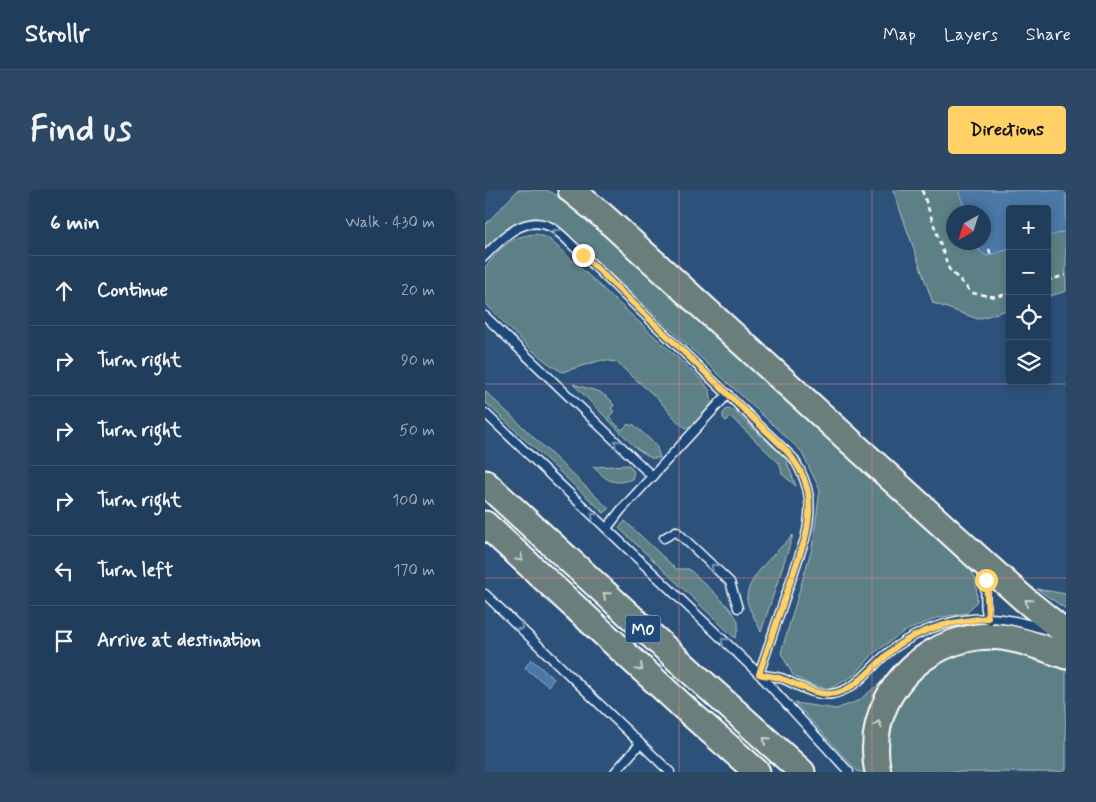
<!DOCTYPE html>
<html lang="en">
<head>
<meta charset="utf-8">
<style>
  :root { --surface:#213d5c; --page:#2d4865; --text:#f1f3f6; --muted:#a2aebb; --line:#3e5672; --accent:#ffd166 }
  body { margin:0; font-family:Mynerve,sans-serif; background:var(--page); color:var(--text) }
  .controls { position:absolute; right:15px; top:15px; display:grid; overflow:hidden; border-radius:5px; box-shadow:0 2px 8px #0003 }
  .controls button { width:45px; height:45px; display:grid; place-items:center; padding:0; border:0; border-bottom:1px solid var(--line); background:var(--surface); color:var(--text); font:25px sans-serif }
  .compass { position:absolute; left:461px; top:15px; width:45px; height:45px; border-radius:50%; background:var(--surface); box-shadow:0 2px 8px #0003; rotate:219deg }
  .stop { position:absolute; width:15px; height:15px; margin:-11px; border:4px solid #ffd166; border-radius:50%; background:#fff }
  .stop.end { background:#ffd166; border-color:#fff; box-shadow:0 1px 5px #0008 }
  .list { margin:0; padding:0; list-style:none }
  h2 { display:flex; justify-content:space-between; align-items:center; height:65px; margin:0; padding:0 20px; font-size:21px }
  h2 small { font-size:16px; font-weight:400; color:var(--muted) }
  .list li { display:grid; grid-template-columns:32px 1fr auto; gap:15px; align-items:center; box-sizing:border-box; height:70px; padding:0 20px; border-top:1px solid var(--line) }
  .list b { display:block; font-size:19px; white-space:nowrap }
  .list em { font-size:16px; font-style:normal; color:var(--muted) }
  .icon { flex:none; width:28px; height:28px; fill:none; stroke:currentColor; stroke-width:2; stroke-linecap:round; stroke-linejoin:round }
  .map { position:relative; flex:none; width:581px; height:582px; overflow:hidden; border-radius:5px }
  header { display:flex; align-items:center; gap:30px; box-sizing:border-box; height:70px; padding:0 25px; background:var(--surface); border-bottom:1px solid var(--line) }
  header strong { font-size:24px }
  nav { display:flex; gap:28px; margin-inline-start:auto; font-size:18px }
  .intro { display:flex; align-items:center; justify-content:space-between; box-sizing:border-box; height:120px; padding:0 30px }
  h1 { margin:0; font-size:35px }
  .button { padding:12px 22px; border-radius:5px; background:var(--accent); color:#111; font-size:18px; font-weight:700 }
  main { display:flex; gap:30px; padding:0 30px }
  aside { flex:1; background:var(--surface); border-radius:5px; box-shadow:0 2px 8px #0003 }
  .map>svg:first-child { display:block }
</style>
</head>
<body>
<header>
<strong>Strollr</strong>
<nav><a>Map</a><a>Layers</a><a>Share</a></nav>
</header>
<div class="intro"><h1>Find us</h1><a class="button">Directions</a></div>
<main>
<aside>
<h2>6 min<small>Walk · 430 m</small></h2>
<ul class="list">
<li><svg class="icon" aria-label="ahead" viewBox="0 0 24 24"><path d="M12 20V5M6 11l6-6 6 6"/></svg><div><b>Continue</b></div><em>20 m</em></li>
<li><svg class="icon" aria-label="right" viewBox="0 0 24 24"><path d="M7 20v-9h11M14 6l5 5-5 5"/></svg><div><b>Turn right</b></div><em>90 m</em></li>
<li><svg class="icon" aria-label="right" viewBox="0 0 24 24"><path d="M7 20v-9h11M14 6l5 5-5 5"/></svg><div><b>Turn right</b></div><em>50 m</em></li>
<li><svg class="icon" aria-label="right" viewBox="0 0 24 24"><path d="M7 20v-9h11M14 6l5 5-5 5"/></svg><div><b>Turn right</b></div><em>100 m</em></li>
<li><svg class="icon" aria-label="left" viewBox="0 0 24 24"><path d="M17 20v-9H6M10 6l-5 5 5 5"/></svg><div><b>Turn left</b></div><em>170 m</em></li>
<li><svg class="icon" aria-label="arrive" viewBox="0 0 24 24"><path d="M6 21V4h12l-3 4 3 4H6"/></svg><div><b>Arrive at destination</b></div></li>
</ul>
</aside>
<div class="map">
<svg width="581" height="582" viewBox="0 0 581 582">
  <rect width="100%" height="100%" fill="#2c517b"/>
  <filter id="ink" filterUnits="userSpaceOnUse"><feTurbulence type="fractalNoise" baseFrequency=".02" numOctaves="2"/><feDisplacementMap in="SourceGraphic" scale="10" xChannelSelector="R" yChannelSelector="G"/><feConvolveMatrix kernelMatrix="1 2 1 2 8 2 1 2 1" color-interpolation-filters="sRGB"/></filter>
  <g filter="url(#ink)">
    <path fill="#5c8085" stroke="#aec0c2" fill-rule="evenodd" d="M33,0h28l7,3 46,37 370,338 7,11 1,22 -10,12 -30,5 -34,14 -29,21 -19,22 -25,14 -19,-4 -18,-10 -12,-22 31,-105 8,-58 -19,-39 -243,-226 -23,-8 -17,5 -33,26v-23z
      M408,0h173v101l-19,6v-88h-37v100l-32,10 -45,-16zM468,22h30v30h-30z
      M51,44l12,4 154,142 8,11 2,12 -18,21 -8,4 -7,-5 -22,-25 -41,-36 -14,-2 -40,12c-30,-17 -53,-45 -77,-69v-36c18,-20 22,-30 51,-33z
      M88,194l27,8 12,9 -1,1 3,3 -3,4 3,2 -5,6 13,13 6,-6 3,2 2,-2 23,21 4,13h-9l-15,-10z
      M0,201l124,118 -5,4 -104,-97 -15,-14z
      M242,219l6,1 53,49 10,27 -14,-12 -2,-10 -49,-47 -5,4 -3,-3v-5z
      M144,275l5,7 -2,7c-20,7 -25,1 -39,-12z
      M140,331l51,48h13c11,11 46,40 49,53 1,6 -1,11 -3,16l-116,-110z
      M308,345l-32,97c-3,-8 -13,-24 -14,-32 -2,-22 32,-50 46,-65z
      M552,399l29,5v15z
      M506,458l43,9 32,12v103h-181l2,-32 13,-38 19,-25 37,-24z
      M433,464l-49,118h-11l-63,-69 41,6 22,-8 21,-17 17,-18z"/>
    <path fill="#4c78a7" stroke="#94aeca" d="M473,0h108v41l-19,6v-28h-37v40l-24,7 -7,-6 -3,-7 7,-1v-30h-17z
      M46,469l23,20 -6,7 -23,-18z"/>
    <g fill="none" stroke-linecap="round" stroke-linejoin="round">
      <g stroke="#fff" stroke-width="11">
        <path id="service" d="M0,66c17,-18 39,-42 66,-29 10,5 23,21 32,28l211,204c17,28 19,48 11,80l-46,135
          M0,126l168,161
          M0,223l274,261 90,98
          M122,338l14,-18 107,-116
          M179,348l12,-7 54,51 8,26
          M498,383c6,15 -2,34 7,47
          M0,404l185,178
          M274,484c7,2 16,2 22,4 16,6 33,19 51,16 23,-4 35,-22 51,-37 28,-25 67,-39 105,-39 20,0 40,6 59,12
          M130,582l25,-28"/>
      </g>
      <g stroke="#fff" stroke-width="29">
        <path id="trunk" d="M86,0l32,26 372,339 49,44 42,34
          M0,293l214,196 103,93
          M0,334l205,189 67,59
          M393,582c-14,-65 33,-126 99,-135 30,-4 61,9 89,19"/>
      </g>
      <path stroke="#fff" stroke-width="2.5" stroke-dasharray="5 4" stroke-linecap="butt" d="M437,0l27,79 23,24 24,4 14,-4
        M504,59l2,7
        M562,91l19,-6"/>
      <use href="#service" stroke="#1f4a7a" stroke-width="8"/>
      <use href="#trunk" stroke="#6b7f7c" stroke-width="25"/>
    </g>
    <defs><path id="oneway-chevron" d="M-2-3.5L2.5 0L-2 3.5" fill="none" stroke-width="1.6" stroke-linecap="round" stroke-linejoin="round" transform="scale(1.25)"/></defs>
    <g stroke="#7992af">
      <use href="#oneway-chevron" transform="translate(71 42) rotate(-141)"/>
      <use href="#oneway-chevron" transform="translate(132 253) rotate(-136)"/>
      <use href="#oneway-chevron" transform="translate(109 326) rotate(-137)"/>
      <use href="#oneway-chevron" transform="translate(229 377) rotate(-137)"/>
      <use href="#oneway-chevron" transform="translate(35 437) rotate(44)"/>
      <use href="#oneway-chevron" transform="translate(239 451) rotate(-136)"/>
    </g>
    <g stroke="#cbd2d1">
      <use href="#oneway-chevron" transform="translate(35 368) rotate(43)"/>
      <use href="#oneway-chevron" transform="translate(121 405) rotate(-138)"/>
      <use href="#oneway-chevron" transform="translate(543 412) rotate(-141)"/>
      <use href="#oneway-chevron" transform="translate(155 478) rotate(42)"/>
      <use href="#oneway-chevron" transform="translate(393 534) rotate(-77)"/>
      <use href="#oneway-chevron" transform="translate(281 550) rotate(-138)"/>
    </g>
  </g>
  <g fill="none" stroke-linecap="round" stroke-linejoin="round" filter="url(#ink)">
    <path stroke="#ffd166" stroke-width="6" d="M98,65l201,193c26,28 30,54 21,91l-46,135c7,2 16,2 23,5 16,5 30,15 47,15 27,0 50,-36 71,-50 27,-18 57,-23 88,-26l-2,-38"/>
  </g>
  <path fill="none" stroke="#e88989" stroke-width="1" stroke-opacity="0.55" d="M194,0v582M387,0v582M0,194h581M0,388h581"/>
  <g text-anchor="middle" stroke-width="4.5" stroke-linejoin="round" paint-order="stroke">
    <rect fill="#1f4a7a" stroke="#bcc9d7" stroke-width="1" x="140.5" y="425.5" width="35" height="27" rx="4"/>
    <g font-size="16" font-weight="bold" fill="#fff">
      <text x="158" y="445">M0</text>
    </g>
  </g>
</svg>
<div class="controls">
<button>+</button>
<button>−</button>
<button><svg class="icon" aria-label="locate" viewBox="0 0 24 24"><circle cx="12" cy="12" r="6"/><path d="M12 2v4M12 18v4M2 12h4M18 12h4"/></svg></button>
<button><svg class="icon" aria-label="layers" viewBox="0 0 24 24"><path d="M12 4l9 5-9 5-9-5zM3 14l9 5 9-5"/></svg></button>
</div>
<svg class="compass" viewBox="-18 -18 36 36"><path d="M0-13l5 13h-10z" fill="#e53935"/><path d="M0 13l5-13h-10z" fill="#a2aebb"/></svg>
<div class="stop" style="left:501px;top:390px"></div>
<div class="stop end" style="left:98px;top:65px"></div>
</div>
</main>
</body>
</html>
